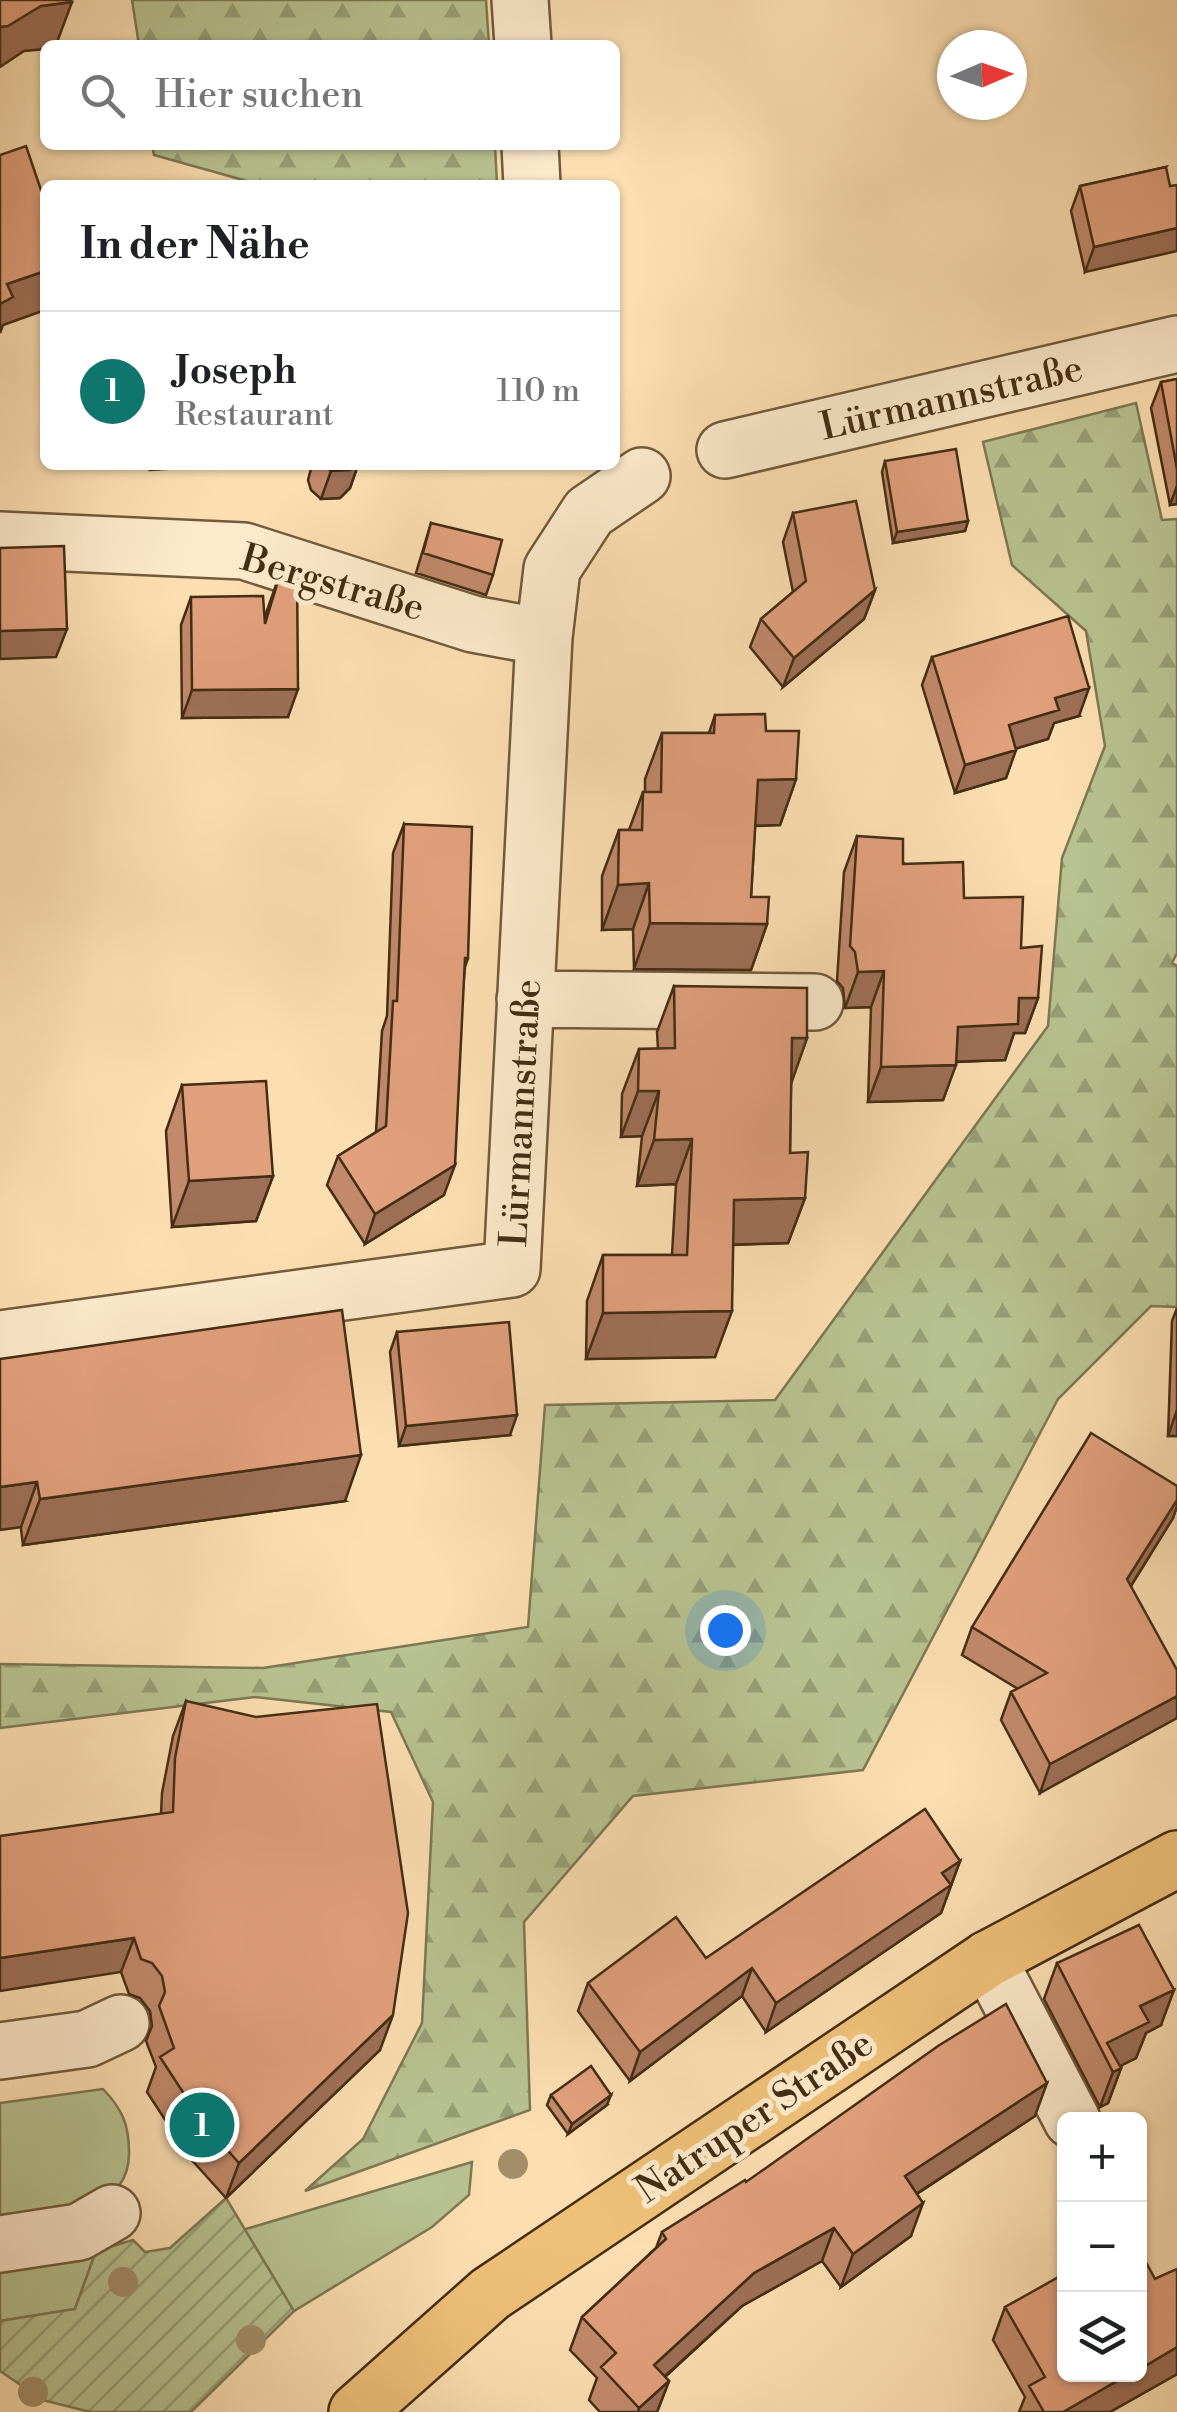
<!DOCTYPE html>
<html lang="de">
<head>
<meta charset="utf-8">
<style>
  :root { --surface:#fff; --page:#f6f6f6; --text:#202124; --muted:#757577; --line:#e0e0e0; --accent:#0f766e }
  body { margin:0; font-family:"Libre Bodoni",serif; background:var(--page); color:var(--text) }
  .controls { position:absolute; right:30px; bottom:30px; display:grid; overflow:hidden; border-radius:15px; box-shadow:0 2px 8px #0004 }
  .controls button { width:90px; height:90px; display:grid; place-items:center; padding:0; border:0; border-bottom:2px solid var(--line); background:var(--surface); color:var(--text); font:50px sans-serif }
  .compass { position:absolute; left:937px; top:30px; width:90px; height:90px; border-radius:50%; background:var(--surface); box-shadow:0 2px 8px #0004; rotate:88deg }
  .you { position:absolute; left:725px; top:1630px; width:35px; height:35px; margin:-25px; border:8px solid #fff; border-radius:50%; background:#1a73e8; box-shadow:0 0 0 15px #1a73e833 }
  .badge { display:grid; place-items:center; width:65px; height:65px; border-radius:50%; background:var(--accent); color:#fff; font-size:32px; font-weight:700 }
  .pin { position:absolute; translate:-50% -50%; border:5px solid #fff; box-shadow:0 2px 10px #0006 }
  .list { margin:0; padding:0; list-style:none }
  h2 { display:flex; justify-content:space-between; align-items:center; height:130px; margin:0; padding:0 40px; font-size:42px }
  h2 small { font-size:32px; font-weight:400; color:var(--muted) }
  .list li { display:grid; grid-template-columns:65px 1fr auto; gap:30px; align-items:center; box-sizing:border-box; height:160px; padding:0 40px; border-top:2px solid var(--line) }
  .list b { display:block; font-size:38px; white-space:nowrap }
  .list p { margin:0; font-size:32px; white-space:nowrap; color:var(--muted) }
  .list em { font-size:32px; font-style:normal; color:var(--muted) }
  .icon { flex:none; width:55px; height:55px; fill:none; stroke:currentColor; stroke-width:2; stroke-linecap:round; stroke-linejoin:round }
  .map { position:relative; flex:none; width:1177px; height:2412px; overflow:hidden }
  .search { position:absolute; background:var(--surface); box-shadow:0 2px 8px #0004; left:40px; top:40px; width:580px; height:110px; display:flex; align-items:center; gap:25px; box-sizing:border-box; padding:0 35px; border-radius:15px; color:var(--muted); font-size:38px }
  .panel { position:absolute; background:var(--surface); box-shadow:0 2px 8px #0004; left:40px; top:180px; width:580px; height:290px; border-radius:15px }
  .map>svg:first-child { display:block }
</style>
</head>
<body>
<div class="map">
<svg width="1177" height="2412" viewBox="0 0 1177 2412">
  <defs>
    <pattern id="forest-firs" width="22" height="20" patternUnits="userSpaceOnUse" patternTransform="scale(2.5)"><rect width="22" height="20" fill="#b8c391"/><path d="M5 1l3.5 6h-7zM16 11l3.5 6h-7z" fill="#979f75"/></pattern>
    <pattern id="garden-furrows" width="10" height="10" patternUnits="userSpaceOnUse" patternTransform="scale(2.5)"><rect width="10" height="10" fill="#b8c391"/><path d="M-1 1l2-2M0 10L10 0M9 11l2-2" fill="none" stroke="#979f75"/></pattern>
  </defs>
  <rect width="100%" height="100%" fill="#fcdfb1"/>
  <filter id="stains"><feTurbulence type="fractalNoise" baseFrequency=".002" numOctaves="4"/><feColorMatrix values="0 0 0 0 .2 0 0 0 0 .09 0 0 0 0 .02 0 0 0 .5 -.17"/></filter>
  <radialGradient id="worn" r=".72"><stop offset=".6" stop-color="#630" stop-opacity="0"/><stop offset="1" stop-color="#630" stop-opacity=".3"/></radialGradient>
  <path fill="#b8c391" stroke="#7e7852" stroke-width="2.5" d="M103,2089c19,20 26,35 26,63 1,65 -82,66 -129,71v-120z
    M472,2162l-3,33 -37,32 -138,84 -22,5 -111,-34 85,-53z
    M96,2251l-21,58 -75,12v-57z"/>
  <path fill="url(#forest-firs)" stroke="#7e7852" stroke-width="2.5" d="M132,0h354l3,45h-350z
    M152,145h343l2,40h-236l-107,-30z
    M1136,403l26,117 15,-1v434l-5,10 5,3v341l-26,-1 -93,93 -195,371 -230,26 -109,126 6,188 -225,81 58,-52 59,-116 11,-221 -42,-90 -136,-15 -255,31v-64l263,4 265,-41 17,-222 230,-5 273,-374 14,-168 43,-112 -19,-115 -74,-66 -29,-123z"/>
  <path fill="url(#garden-furrows)" stroke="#7e7852" stroke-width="2.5" d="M226,2198l68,113 -103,101h-101l-47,-12 -43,-29v-50l75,-12 21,-58 37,-11 12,12 25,-4z"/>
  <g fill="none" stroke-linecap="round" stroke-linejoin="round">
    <g stroke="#725a3b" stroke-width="60">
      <path id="minor" d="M520,0l3,45
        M530,145l2,40
        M725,450l452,-106
        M0,540l244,11 229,73 71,13
        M525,999l290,3
        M0,1339l512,-70 32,-632 8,-68 37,-57 53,-36
        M988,1959l84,161
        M0,2051l87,-12 34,-16
        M0,2244l79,-12 33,-19"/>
    </g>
    <g stroke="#442d14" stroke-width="60">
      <path id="major" d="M357,2412l133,-118 498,-335 189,-100"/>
    </g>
    <use href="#minor" stroke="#fdeacc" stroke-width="55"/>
    <use href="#major" stroke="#eec078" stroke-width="55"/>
  </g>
  <g fill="#a38e68">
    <circle cx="513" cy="2164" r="15"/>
    <circle cx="123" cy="2282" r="15"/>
    <circle cx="251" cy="2340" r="15"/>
    <circle cx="33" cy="2392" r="15"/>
  </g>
  <path fill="#c28a6b" stroke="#442d14" stroke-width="2.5" d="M1166,167l-81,105 -14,-61 9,-25z
    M1177,379v125l-7,1 -19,-97 10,-26z
    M885,461l83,60 -3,10 -72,12 -11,-71z
    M312,465h46l-8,23 -10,10 -19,1 -10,-9 -3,-10z
    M793,513l82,77 -11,29 -81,68 -33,-40 11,-28 32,-27 -10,-50z
    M431,523l62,52 -7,20 -70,-22z
    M283,565l5,152 -106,1 -1,-93 10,-28 73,22z
    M932,657l147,59 -25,7 -6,16 -32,9 -10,30 -51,15 -33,-108z
    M715,715l51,16 30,48 -16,46 -25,1 -4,71 16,27 -16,46 -117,-1 -1,-40 -31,1v-54l17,-46h10l14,-38h2v-13l17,-46h47z
    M404,824l64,134 -3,9 -21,228 -79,49 -38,-59 11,-29 38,-24 6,-101 5,-15 6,-163z
    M857,836l107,62 57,50 17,50 -13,35h-11l-9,27 -49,2 -13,38 -75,2 3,-95 -26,1 -2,-20 -6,-7 7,-109z
    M674,986l133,52 -16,44 -1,71 15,45 -17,45 -55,2 -18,112 -129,2 1,-58 16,-46h69l4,-71 -39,2 5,-50 -21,1 1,-43 17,-45h19l-1,-17z
    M182,1085l91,91 -17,45 -84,6 -6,-96z
    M1177,1308v128h-9l4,-115z
    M397,1332l113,103 -111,11 -9,-94z
    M0,1359l345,142 -322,44z
    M1177,1486v20l-4,12 -42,68 -91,207 -39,-73 10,-28 7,-3 -56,-34 10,-28z
    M186,1701l194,349 -154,148 -36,-40 -43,-66 9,-25 -10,-26 6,-15 -2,-15 -10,-13 -11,-4 -8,-22 40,-158 1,-21 11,-57z
    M960,1861l-19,52 -175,119 -24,-36 -112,85 -52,-70 10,-28 118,-25z
    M1057,1963l104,62 -15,8 -10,25 -16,8 1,2 -13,35 -8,4 -56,-108z
    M551,2095l56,10 -39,29 -21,-29z
    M1035,2116l-118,78 -6,42 -70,51 -19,-26 -80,45 -77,71 4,4 -12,31h-57l-11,-12 8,-22 -27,-28 12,-33 74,-69 6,-16 84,-50z
    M1177,2269v105l-67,38h-91l6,-15 -32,-57 12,-33 150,-28z"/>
  <path fill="#9e7057" stroke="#442d14" stroke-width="2.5" d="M72,2l-16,43h-11v4l-21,2 -24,16v-40l41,-21z
    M1177,228v23l-92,21 9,-25z
    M45,271v39l-42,15 -3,8v-31l7,-18z
    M151,465h78l-79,5z
    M355,465h3l-8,23 -10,10 -19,1 10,-28z
    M1177,486v18l-7,1z
    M968,521l-3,10 -72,12 4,-11z
    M875,590l-11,29 -81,68 11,-29z
    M67,629l-11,28 -56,2v-28z
    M1089,688l-10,28 -25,7 -6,16 -50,15 11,-29 46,-27z
    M298,689l-10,28 -106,1 10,-28z
    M1016,750l-10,28 -51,15 10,-28z
    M796,779l-16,46 -39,1 17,-46z
    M649,883l-16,46 -31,1 16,-45z
    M650,923l117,1 -16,46 -117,-1z
    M884,971l-13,36 -26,1 13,-36z
    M1019,998h19l-13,35h-11l-9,27 -59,2 12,-35z
    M792,1038h15l-16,46z
    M956,1065l-13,35 -75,2 13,-35z
    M638,1091h21l-17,45 -21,1z
    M692,1139l-16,45 -39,2 17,-46z
    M455,1165l-11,30 -79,49 10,-30z
    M273,1176l-17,45 -84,6 17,-46z
    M805,1198l-17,45 -71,2 17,-45z
    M732,1311l-17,46 -129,2 17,-46z
    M1177,1410v26h-9z
    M517,1415l-7,20 -111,11 7,-20z
    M361,1455l-16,46 -322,44 17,-46z
    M37,1482l-16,45 -21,3v-43z
    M1177,1500v6l-4,12 -56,90 10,-29z
    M1177,1696v22l-137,75 10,-29z
    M960,1861l-19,52 -175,119 10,-29 166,-130z
    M134,1938l-13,34 -121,19v-33z
    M752,1968l-10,28 -112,85 10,-29z
    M1174,1990l-13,35 -15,8 -10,25 -24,12 -5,-27 33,-37z
    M393,2015l-13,35 -154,148 13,-35z
    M1121,2068l-13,35 -8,4 13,-35z
    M1047,2083l-12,33 -142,93 12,-33z
    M611,2095l-4,10 -39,29 4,-10z
    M923,2203l-12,33 -70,51 12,-33z
    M834,2228l-12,33 -80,45 -101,92 13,-33 100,-92z
    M1177,2347v27l-67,38h-47l66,-38h11v-5z
    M669,2381l-12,31h-19l1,-4z"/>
  <path fill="#e1a07c" stroke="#442d14" stroke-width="2.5" d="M0,0h71l1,2 -31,4 -33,20 -8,1z
    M26,146l17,50h2v75l-38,13 6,13 -13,7v-149z
    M1166,167l4,19 7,-1v43l-83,19 -14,-61z
    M1177,379v90l-16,-87z
    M956,449l12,72 -71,11 -12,-71z
    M324,465h31l-5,5 -19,1z
    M856,501l19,89 -81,68 -33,-39 45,-38 -13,-68z
    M431,523l71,17 -9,35 -70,-22z
    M64,546l3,83 -67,2v-83z
    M283,565l14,4 1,120 -106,1 -1,-93 72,-1 2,28z
    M1068,616l21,72 -34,10 4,12 -50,15 7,25 -51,15 -33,-108z
    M765,714l1,17h33l-3,48 -38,1 -7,117h18l-2,27 -117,-1 -1,-40 -31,2 1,-55h23l1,-38h18l1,-59h52l1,-18z
    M404,824l68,3 -4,131h-3l-10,207 -80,49 -37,-58 48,-30 7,-125h4z
    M857,836l46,3v25l60,-2 1,36 59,-1 -2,51 21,-2 -4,52h-19l-1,26 -60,3 -2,38 -75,2 3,-96 -26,1 -3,-20 -5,-6z
    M674,986l133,2v50h-15l-2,115 18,-1 -3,46 -71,2 -2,111 -129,2v-58h84l5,-116 -38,1 5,-49h-21l1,-42 36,-1z
    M266,1081l7,95 -84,5 -7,-96z
    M342,1310l19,145 -321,44 -3,-17 -37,5v-128z
    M509,1322l8,93 -111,11 -9,-94z
    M1091,1433l86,53v14l-50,79 50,91v26l-127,68 -39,-72 36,-19 -75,-46z
    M186,1701l70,16 121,-13 31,209 -15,102 -154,148 -36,-40 -43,-66 14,-9 -15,-42 6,-14 -3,-16 -10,-13 -11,-4 -7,-21 -134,20v-122l173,-24 2,-54z
    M925,1809l35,52 -18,12 9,12 -175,118 -24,-35 -112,84 -52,-69 88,-66 30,41z
    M1139,1925l35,65 -34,16 9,16 -42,21 14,25 -8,4 -56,-109z
    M1006,2004l41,79 -142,93 18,27 -70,51 -19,-26 -80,45 -100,92 15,16 -30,27 -38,-41 15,-14 -34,-36 84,-78 -4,-7 83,-52 1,2 192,-136z
    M591,2066l20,29 -39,29 -21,-29z
    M1140,2251l15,28 22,-10v78l-37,22z
    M1064,2274v100h65l-66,38h-19l-15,-26 16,-9 -40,-70z"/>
  <g text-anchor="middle" stroke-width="10" stroke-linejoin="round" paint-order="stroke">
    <g font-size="38" fill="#442d14" stroke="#fdeacc">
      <text transform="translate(951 397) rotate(-13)" y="13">Lürmannstraße</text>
      <text transform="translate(333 582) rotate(16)" y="13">Bergstraße</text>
      <text transform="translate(520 1113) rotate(-87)" y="13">Lürmannstraße</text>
      <text transform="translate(754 2116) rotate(-34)" y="13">Natruper Straße</text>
    </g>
  </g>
  <rect width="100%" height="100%" filter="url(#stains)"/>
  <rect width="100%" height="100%" fill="url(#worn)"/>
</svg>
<div class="controls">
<button>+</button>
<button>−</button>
<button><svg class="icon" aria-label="layers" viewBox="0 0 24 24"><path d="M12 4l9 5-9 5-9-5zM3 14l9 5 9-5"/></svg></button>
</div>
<svg class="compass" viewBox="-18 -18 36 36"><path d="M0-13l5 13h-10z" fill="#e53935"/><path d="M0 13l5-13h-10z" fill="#757577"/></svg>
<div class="you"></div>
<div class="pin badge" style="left:202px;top:2125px">1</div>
<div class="search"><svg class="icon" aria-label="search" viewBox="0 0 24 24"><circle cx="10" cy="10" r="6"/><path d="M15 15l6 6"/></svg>Hier suchen</div>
<section class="panel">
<h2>In der Nähe<small></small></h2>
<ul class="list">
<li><span class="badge">1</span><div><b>Joseph</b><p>Restaurant</p></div><em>110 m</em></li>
</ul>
</section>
</div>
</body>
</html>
